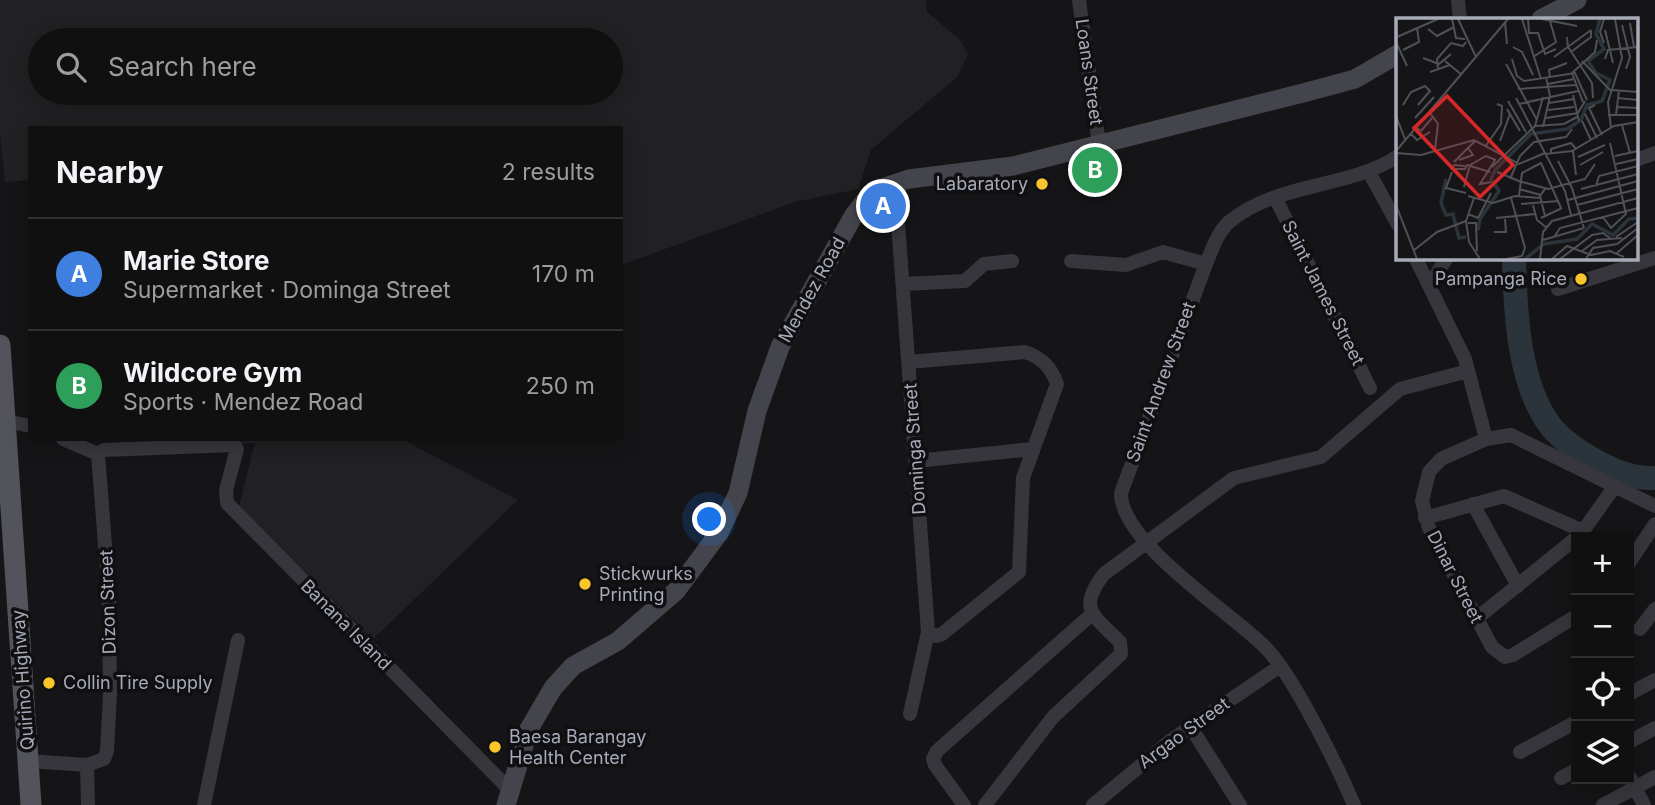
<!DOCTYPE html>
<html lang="en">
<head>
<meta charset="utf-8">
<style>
  :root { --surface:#101011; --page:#1e1e1f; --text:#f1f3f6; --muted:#9c9d9f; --line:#303031; --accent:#8c9099 }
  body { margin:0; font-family:Inter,sans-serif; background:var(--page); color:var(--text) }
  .controls { position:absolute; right:21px; bottom:21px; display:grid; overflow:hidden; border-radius:0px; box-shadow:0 4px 18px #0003 }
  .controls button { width:63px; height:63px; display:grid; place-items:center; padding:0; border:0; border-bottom:2px solid var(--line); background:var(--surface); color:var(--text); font:35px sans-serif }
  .you { position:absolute; left:710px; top:520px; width:24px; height:24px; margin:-18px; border:5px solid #fff; border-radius:50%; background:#1a73e8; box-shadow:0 0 0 10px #1a73e833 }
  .badge { display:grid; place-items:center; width:46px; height:46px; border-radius:50%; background:var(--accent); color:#fff; font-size:23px; font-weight:700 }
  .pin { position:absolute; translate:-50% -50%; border:4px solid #fff; box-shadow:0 2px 7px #0006 }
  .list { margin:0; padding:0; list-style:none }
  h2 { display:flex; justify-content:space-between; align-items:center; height:91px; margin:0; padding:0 28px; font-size:30px }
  h2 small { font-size:23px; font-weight:400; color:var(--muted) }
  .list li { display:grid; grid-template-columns:46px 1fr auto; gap:21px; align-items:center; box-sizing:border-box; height:112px; padding:0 28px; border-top:2px solid var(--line) }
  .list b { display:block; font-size:26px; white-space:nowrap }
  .list p { margin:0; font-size:23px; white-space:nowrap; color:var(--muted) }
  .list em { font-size:23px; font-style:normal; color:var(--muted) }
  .icon { flex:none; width:38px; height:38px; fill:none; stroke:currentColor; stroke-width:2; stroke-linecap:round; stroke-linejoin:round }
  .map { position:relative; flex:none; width:1655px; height:805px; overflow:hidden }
  .search { position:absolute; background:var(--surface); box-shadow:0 4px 18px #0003; left:28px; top:28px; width:595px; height:77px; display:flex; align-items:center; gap:18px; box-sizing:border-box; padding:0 24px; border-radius:38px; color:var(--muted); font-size:26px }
  .panel { position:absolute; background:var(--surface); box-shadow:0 4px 18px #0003; left:28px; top:126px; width:595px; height:315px; border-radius:0px }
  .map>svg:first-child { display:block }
</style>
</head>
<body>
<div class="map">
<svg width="1655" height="805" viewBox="0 0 1655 805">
  <rect width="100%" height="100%" fill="#151517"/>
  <path fill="#212124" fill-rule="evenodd" d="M0,0h926l1,12 33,28 8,15 -11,22 -86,73 -13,39 -63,13 -174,63v-137h-591v52l-25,2 -5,-48zM611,40v53h-571v-53z
    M233,439h168l117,61 -145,139 -134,-132 16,-64 -23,1z"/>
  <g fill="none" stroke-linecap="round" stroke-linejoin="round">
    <path stroke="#2b333b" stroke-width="24" d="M1514,257c1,52 4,129 38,171 12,14 26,23 42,32 20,11 38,19 61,18"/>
    <path stroke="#36363c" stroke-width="14" d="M1079,0l20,144
      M1458,0l2,19
      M1636,160l19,-7
      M1369,172l29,53
      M895,182l33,450 -18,82
      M1275,197l95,191
      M1415,257l50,102 21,80
      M1071,261l55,4 37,-13 43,12
      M903,284l62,-3 19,-17 28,-3
      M1430,285l17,-28
      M1558,289l97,-31
      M909,362l116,-10c17,6 26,15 32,32l-34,94 -4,94 -77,62 -6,2 -8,-4
      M6,421l24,5
      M63,439l35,15 6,-4 130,-5 3,4 -11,41 1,13 282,286
      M916,461l116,-12
      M1473,504l45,82
      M1425,518l79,-22 79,35 32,-45
      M1629,563l26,-39
      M1576,616l-63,39 -8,2 -13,-10 -63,-119 -7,-27 7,-29 12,-13 45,-20 25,-4 144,71
      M1476,619l100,-81
      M1640,629l15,-20
      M1629,694l26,-14
      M1190,726l50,79
      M1629,742l26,-14
      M1520,752l56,-30
      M28,761l59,4 17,-6 3,-8 3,-56 -1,-99 -11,-142
      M87,765l1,40
      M1629,776l15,29
      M1561,778l15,-8
      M204,805l34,-165
      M964,805l-29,-40 -2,-6 4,-8 155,-137
      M985,805l68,-88 68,-63 -1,-12c-27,-27 -43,-33 -16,-68l130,-96 87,-21 79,-68 68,-18
      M1093,805l77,-64 110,-75
      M1354,805c-16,-38 -61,-130 -89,-158 -35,-35 -145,-105 -144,-154l85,-229c6,-14 11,-31 23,-42 50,-41 120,-33 169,-66
      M1603,805l52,-28"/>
    <path stroke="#44454c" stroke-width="19" d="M1541,19l36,-19
      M506,805l23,-76 24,-41 20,-22 45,-25 58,-50 43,-58 19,-40 19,-82 23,-64 74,-132 19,-24 36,-12 104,-13 290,-73 52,-14 43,-25"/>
    <path stroke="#52535b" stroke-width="21" d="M0,345l31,460"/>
  </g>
  <g fill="#f8c52d" stroke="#101012" stroke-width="2.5">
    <circle cx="1042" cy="184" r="7"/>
    <circle cx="1581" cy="279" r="7"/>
    <circle cx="585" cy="584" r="7"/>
    <circle cx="49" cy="683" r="7"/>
    <circle cx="495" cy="747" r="7"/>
  </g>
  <g text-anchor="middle" stroke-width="7" stroke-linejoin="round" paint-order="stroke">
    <g font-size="18" fill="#a7aab8" stroke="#101012">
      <text transform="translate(1089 72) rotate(82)" y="6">Loans Street</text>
      <text transform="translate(812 290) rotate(-61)" y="6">Mendez Road</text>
      <text transform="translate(1323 293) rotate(63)" y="6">Saint James Street</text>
      <text transform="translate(1161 382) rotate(-70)" y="6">Saint Andrew Street</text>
      <text transform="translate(915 449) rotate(-94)" y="6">Dominga Street</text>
      <text transform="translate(1455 577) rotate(63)" y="6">Dinar Street</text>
      <text transform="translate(108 602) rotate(-92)" y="6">Dizon Street</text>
      <text transform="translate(346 625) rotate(45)" y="6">Banana Island</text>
      <text transform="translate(23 680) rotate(-94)" y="6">Quirino Highway</text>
      <text transform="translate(1184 733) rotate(-36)" y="6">Argao Street</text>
    </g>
    <g font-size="18" fill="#a7aab8" stroke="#101012" text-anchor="start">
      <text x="1028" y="190" text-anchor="end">Labaratory</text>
      <text x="1567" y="285" text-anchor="end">Pampanga Rice</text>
      <text x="599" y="580">Stickwurks<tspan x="599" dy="21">Printing</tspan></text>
      <text x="63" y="689">Collin Tire Supply</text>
      <text x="509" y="743">Baesa Barangay<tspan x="509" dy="21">Health Center</tspan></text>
    </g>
  </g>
  <g transform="translate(1396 18)">
    <rect width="242" height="242" fill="#151517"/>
    <path fill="none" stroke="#2b333b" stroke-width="3.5" d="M50,161l-5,24 5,12 7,-1 6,24 7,-1M82,212l2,-11 19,-28 -8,-12 4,-9 36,-36 36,-5 14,-9 6,-15 15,-4 8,-21 -14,-7 -8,-12 16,-12 -8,-15 4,-15M129,241l19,-15 33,-5 15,-15 21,11 16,-16 9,-1"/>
    <path fill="none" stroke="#4f5157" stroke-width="2" d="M56,1l4,19 9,1M62,1l18,38M126,1l19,60M132,1l1,14h9l7,21 11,-5M146,1l35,7M208,1l-4,13 4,11M109,4l2,22M234,5l4,24M226,7l8,32 -4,12M32,11l9,7 17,-9M209,12l8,33M1,19l41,-18M171,19l1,10 24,36 1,15M0,24l11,24M117,29l9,5 11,23M7,32l16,-8 -2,-14M175,34l20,-15v-7M137,39l23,-15 -6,-21M158,39l37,-27M27,40l16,6 12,-10M116,41l5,17 7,5 51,-8 12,27M209,41l3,-9 30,-3M49,43l17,14M186,43l29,30M110,46l31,56M42,52l-1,-11 14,-16 12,3 3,-4M34,54l20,-7M154,59l-1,-7 18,-7M152,66l26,-5M122,71l58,-4M216,72l26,2M177,77l6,26M120,80l49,93 6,24M221,80l21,2M112,83l18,31M187,84l-11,-29 23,-21 2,-12M153,85l25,-4M123,86l59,-13M7,87l8,-13 14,-6 5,5 -12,14M199,87l-6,3 13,27M220,89l22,1M111,91l13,22M152,92l26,-3M34,95l8,11 -3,25M189,96l12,24M212,97h30M220,97l3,-25M0,98l9,23M19,100l19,-21M150,100l32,-5 7,-12M186,103l9,19M226,107l8,28M139,108l29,-2 13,-7M147,109l7,-31 -4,-19M21,110l4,3 11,-13M215,110l-3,-26 14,-44 -7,-39M15,116l6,6 13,-8M104,123l10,-27M89,129l16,-23 1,-18 -5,-2M0,133l112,-132M177,133l3,24M0,135l25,2 53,-15 45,24 26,-11M155,135v-4l20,-6 5,6M149,136l27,-3 42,-25 24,-4M219,138l23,-5M182,139l27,-12M63,142l14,-5 -5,-7M162,143l14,27 12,40M58,144l21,-21M220,146l22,-5M74,147l16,-9 10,4M184,147l23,-13M69,148l-11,-1 -2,4h13l2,-4 23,7M96,149l43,-41 8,-29M56,154l-6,16 20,5M101,154l22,9M114,161l10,-23 14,-14 32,-5 6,-8M123,163l29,8 37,-10 10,-15M95,164l-11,2 15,-24M200,168l3,-10 39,-10M68,169l6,-22M123,171l22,6M185,171l57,-15M72,178l25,7 22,-7 26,2M123,178l3,-23 19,-10 20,45M172,182l70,-19M125,186l38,-3M0,187l21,54M137,187l4,15 10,8M181,187l61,-16M72,196l10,4 13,-25M149,198l-5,-20 5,-7M207,199l8,11 15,-14 -16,-71M100,200l39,-4M145,200l21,-10M70,203l3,21 11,17M70,203l8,-23M72,205h8l1,28M98,214h12l-1,-13M158,219l6,-9 78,-20M220,219l22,-15M147,222l41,-12M17,233l24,-19 29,-11M186,233l15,-11 25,-2M221,235l21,-18M111,241l15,-3 3,-8 -14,-50M144,241l3,-27 9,-11 86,-23M156,241l15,-13 24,9 19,-4 14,6M164,241l32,-24 11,-2 7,5M190,241l7,-11 24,-4 21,-16"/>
    <path fill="#d62828" fill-opacity="0.15" stroke="#d62828" stroke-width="3.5" d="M51,78l66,69 -33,32 -66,-69z"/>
    <rect width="242" height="242" fill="none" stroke="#a7aab8" stroke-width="3.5"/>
  </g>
</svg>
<div class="controls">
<button>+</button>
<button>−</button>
<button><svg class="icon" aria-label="locate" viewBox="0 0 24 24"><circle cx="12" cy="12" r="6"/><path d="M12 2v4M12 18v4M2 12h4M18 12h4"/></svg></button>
<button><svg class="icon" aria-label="layers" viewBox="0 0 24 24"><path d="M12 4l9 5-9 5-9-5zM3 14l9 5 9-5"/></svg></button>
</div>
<div class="you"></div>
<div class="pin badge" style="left:883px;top:206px;background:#3f7fe0">A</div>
<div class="pin badge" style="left:1095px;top:170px;background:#2e9e5b">B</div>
<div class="search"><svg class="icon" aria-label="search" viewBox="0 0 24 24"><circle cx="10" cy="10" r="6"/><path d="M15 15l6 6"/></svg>Search here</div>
<section class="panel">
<h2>Nearby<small>2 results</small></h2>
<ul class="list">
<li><span class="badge" style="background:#3f7fe0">A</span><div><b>Marie Store</b><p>Supermarket · Dominga Street</p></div><em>170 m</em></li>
<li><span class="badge" style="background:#2e9e5b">B</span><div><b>Wildcore Gym</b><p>Sports · Mendez Road</p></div><em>250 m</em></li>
</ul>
</section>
</div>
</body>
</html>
